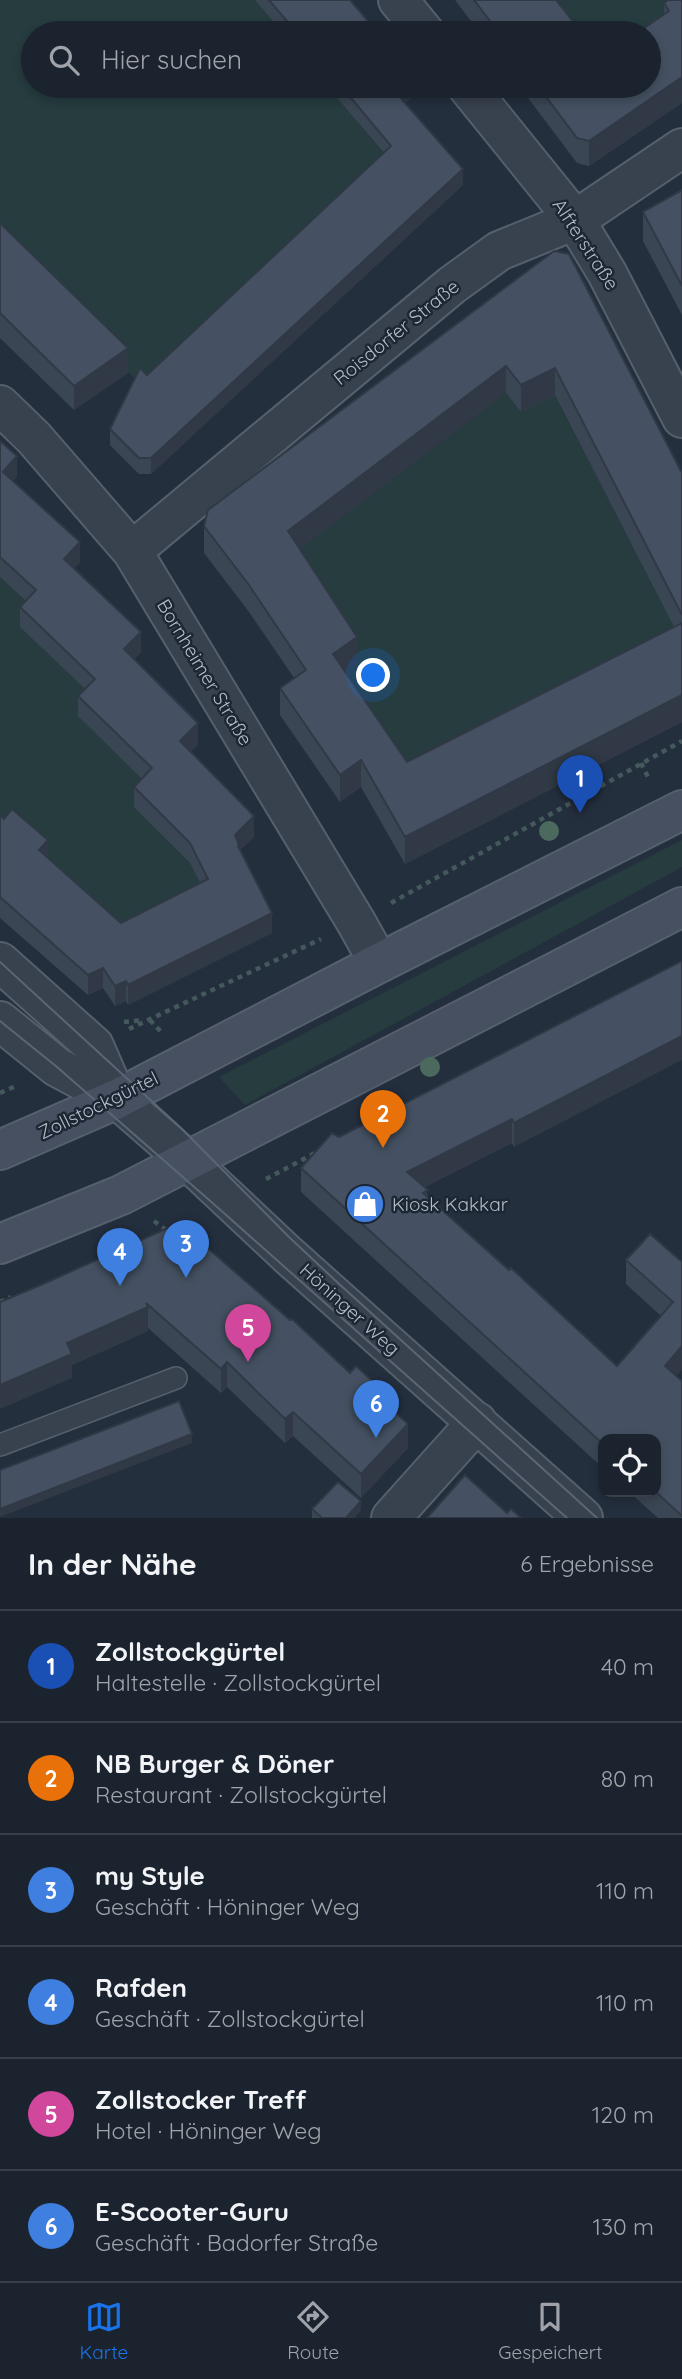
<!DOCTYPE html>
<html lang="de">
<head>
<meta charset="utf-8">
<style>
  :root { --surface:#1b232e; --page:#282f3a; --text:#f1f3f6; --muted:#a0a4aa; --line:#39404a; --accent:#1a73e8 }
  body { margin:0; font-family:Quicksand,sans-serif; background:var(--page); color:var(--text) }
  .controls { position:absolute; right:21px; bottom:21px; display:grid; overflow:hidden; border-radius:14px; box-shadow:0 4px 10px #0003 }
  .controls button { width:63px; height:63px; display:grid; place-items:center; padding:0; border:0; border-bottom:2px solid var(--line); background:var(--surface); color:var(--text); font:35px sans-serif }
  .you { position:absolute; left:374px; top:676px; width:24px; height:24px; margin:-18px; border:5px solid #fff; border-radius:50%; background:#1a73e8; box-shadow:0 0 0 10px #1a73e833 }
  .badge { display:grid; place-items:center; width:46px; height:46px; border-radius:50%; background:var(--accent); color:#fff; font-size:23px; font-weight:700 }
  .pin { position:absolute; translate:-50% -58px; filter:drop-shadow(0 2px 4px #0008) }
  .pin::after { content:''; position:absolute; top:37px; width:24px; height:21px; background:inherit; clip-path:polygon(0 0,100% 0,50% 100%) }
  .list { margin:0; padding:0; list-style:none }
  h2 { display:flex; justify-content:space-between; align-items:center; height:91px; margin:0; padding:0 28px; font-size:30px }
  h2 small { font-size:23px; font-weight:400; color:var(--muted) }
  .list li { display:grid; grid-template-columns:46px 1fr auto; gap:21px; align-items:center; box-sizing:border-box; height:112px; padding:0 28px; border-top:2px solid var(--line) }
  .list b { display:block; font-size:26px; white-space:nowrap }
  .list p { margin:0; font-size:23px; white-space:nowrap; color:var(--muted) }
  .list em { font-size:23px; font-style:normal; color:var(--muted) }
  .icon { flex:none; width:38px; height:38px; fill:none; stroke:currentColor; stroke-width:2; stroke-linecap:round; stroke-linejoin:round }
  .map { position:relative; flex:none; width:682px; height:1518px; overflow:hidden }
  .search { position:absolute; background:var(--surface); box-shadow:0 4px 10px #0003; left:21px; right:21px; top:21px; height:77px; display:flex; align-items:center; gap:18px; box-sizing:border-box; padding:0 24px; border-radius:38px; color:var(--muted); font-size:26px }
  .sheet { height:763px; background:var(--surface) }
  nav { display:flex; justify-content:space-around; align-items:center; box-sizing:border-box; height:98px; border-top:2px solid var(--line); background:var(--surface); font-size:19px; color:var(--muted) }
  nav a { display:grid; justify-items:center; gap:4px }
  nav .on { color:var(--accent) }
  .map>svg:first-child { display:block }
</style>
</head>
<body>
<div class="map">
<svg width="682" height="1518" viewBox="0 0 682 1518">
  <rect width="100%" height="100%" fill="#242f3e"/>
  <path fill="#263c3f" d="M0,0h256l28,33h-251v53h295l63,76 -244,229 -147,-144z
    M537,0h145l-33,33h-87z
    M506,393l49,2 127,247 -275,147 -74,-108 24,-17 -69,-106z
    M0,577l36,33 -15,17 74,72 -16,17 73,73 -17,18 55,56 11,22 -91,63 -110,-112z
    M682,840v27l-437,238 -26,-28z"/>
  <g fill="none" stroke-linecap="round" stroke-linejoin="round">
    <g stroke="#565f6c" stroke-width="24">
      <path id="service" d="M0,1445l176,-67"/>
    </g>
    <g stroke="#565f6c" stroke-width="42">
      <path id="minor" d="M398,0l27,33
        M467,86l108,134 32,53 75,145
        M0,405l34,33 98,113 224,371 23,41
        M132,551l320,-266 47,-34 76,-31 107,-72
        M391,1518l86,-96"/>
    </g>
    <g stroke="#565f6c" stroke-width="42">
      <path id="tertiary" d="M0,962l94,84 23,53
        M0,1021l57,46 60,32 71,62 100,94 295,263"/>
    </g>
    <g stroke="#565f6c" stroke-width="42">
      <path id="secondary" d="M0,1150l117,-51 262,-136 303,-153
        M0,1244l121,-49 561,-288"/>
    </g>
    <path stroke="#44595c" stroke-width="4.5" stroke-dasharray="5 5" stroke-linecap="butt" d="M641,763l7,14
      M391,903l291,-162
      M150,1020l12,13
      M124,1022l20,-2
      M129,1029l192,-90
      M0,1093l18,-8
      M266,1179l51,-27
      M154,1221l16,12
      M0,1302l11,-5"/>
    <use href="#service" stroke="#38414e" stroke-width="21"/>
    <use href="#minor" stroke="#38414e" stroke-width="38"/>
    <use href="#tertiary" stroke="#38414e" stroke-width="38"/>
    <use href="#secondary" stroke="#465061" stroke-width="38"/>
    <path stroke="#5a6575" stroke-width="2" d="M0,962l181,166 108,109 48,45 260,236
      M0,1021l57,46 159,139 351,312"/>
  </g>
  <g fill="#4b6a5d">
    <circle cx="549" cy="831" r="10"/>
    <circle cx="430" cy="1067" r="10"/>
  </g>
  <path fill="#3b4654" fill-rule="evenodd" d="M255,0h95l28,33h-95z
    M455,0h101l26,33h-102z
    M682,0v103l-93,63 -12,-3 -58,-77h130l15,-72v-11z
    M327,86h88v8l-10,9 58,82 -312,289h-12l-29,-29v-16l37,-54 237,-222z
    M682,190v125l-39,-74v-29z
    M0,223l128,150 -54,37 -74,-72z
    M554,251l128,222v249l-277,142 -44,-77 -21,15 -60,-87v-27l14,-10 -45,-66 -45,-59v-27zM506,393l15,19 34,-17 119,232 -267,135 -61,-90 11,-8 -57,-115z
    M0,441l17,35 -4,5 67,81 -6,6 67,84 -7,7 64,85 -7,7 63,86 -14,13 32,83 -144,72 -2,-4 -11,5 -12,-18 -15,7 -88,-77v-103l121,108 79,-40 -10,-20 -56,-56v-20l8,-8 -64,-63v-20l7,-7 -65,-62v-20l6,-6 -26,-24z
    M682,961l-168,186 -2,-4 -87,44 3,10 189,169 44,-50 -35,-32v-24l56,2 -5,114 5,5v137h-24l-29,-26h27l-53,-53v29l-302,-276v-24l38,-31z
    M179,1223l200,175 29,50 -47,50 -68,-62 -8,7 -58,-56 -6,6 -73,-65v3l-76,34v13l-29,-94z
    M312,1509l49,1 -7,8h-42z"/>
  <path fill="#303945" d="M682,77v26l-93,63v-25z
    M407,86h8v8l-18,16v-16z
    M463,169v16l-312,289v-16z
    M128,348v25l-54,37v-24z
    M506,366v27l-218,165v-27z
    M555,368v27l-34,17v-27z
    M17,456v20l-14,16v-20z
    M80,542v20l-16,17v-20z
    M141,632v20l-17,17v-20z
    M357,637v27l-24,17v-27z
    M682,695v27l-277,142v-27z
    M198,723v21l-18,17v-20z
    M361,760v27l-21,15v-27z
    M254,816v21l-15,14 -4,-16z
    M48,840v20l-9,-10z
    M272,913v20l-144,72v-20z
    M103,968v20l-15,7v-20z
    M126,981v20l-11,5v-20z
    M682,1036v24l-168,87v-24z
    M512,1119v24l-105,53v-24z
    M148,1307v24l-76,34v13l-72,31v-24l67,-42z
    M682,1346v24l-17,20v-24z
    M227,1362v25l-6,6v-24z
    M379,1387v24l-5,-18z
    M293,1412v24l-8,7v-24z
    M408,1424v24l-47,50v-24z
    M192,1434v9l-192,74v-8z
    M361,1501v9l-7,8h-8z"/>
  <path fill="#455162" stroke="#303945" stroke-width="2" d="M269,0h81l28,33h-81z
    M474,0h82l26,33h-83z
    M668,0h14v77l-93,64 -12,-3 -39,-52h111v-53h-12l32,-22 -5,-8z
    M341,86h66l-10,8 66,75 -312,289h-12l-29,-29 30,-61 7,7 244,-229z
    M682,190v96l-39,-74z
    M0,223l128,125 -54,38 -74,-73z
    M554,251l15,3 113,219v142l-127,-247 -34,17 -15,-19 -218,165 69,106 -24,17 74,108 275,-139v72l-277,142 -44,-77 -21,15 -60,-87 26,-18 -57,-85 -45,-59 4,-16z
    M0,441l17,15 -14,16 77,70 -16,17 77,73 -17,17 74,74 -18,18 74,75 -19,19 4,10 -1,1 34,67 -144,72 -2,-4 -11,5 -12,-18 -15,7 -88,-78v-82l4,4 8,-10 36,31 -9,10 82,73 87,-44 -18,-36 -56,-56 18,-19 -74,-72 17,-17 -75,-72 16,-17 -36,-33z
    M682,961v75l-168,87 -2,-4 -105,53 21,18 -5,3 86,77 2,-2 106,98 56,-64 -47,-42 24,-26 32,28v84l-17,20 17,15v135l-26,-24v-53h-53v5l-302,-276 31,-35 7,4z
    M179,1223l111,97 2,-1 58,54 6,-7 23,21 -5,6 34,31 -47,50 -68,-62 -8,7 -58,-57 -6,7 -75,-66 2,4 -81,36 5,11 -72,31v-83l43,-18z
    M179,1401l13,33 -192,75v-39z
    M465,1475l42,38 4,-4 10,9h-94z
    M338,1482l23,19 -15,17h-24l-10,-9z"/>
  <defs>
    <g id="shop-disc" transform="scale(2.0125)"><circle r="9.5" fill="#3f7fe0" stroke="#1d2633"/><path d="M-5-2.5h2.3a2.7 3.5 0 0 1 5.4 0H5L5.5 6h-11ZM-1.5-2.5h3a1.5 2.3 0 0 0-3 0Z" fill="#fff"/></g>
  </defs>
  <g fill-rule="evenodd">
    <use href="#shop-disc" x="365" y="1204"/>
  </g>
  <g text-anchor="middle" stroke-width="5" stroke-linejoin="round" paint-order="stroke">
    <g font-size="19" fill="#b4bcc9" stroke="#1d2633">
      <text transform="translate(586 244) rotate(57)" y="7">Alfterstraße</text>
      <text transform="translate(396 332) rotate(-39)" y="7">Roisdorfer Straße</text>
      <text transform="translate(205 672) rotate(59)" y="7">Bornheimer Straße</text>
      <text transform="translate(98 1105) rotate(-26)" y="7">Zollstockgürtel</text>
      <text transform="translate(350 1309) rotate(42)" y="7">Höninger Weg</text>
    </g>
    <g font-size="19" fill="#b4bcc9" stroke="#1d2633" text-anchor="start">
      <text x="392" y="1211">Kiosk Kakkar</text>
    </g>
  </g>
</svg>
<div class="controls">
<button><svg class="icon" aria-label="locate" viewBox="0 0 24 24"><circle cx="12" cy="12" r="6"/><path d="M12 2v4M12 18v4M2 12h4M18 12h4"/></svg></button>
</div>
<div class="you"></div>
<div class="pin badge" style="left:580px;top:813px;background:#1a4fb4">1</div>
<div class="pin badge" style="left:383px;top:1148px;background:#e8710a">2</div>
<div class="pin badge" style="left:186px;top:1278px;background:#3f7fe0">3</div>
<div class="pin badge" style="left:120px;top:1286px;background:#3f7fe0">4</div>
<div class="pin badge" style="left:248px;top:1362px;background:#d1479c">5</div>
<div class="pin badge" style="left:376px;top:1438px;background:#3f7fe0">6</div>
<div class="search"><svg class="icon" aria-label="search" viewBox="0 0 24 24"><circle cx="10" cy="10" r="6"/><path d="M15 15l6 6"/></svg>Hier suchen</div>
</div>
<section class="sheet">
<h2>In der Nähe<small>6 Ergebnisse</small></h2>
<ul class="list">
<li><span class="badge" style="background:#1a4fb4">1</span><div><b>Zollstockgürtel</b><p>Haltestelle · Zollstockgürtel</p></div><em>40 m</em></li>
<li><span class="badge" style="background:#e8710a">2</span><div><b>NB Burger &amp; Döner</b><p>Restaurant · Zollstockgürtel</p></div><em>80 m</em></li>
<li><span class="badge" style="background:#3f7fe0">3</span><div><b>my Style</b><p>Geschäft · Höninger Weg</p></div><em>110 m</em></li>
<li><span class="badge" style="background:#3f7fe0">4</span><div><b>Rafden</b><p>Geschäft · Zollstockgürtel</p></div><em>110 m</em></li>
<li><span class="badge" style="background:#d1479c">5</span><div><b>Zollstocker Treff</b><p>Hotel · Höninger Weg</p></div><em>120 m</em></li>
<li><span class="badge" style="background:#3f7fe0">6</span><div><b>E-Scooter-Guru</b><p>Geschäft · Badorfer Straße</p></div><em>130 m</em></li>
</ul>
</section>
<nav>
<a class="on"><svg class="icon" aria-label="map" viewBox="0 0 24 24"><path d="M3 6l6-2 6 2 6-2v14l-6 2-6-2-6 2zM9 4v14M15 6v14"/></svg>Karte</a>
<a><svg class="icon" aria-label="directions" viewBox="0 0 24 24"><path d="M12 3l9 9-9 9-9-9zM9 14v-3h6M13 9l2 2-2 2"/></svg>Route</a>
<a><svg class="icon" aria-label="saved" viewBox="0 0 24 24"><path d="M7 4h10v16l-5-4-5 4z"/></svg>Gespeichert</a>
</nav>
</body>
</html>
